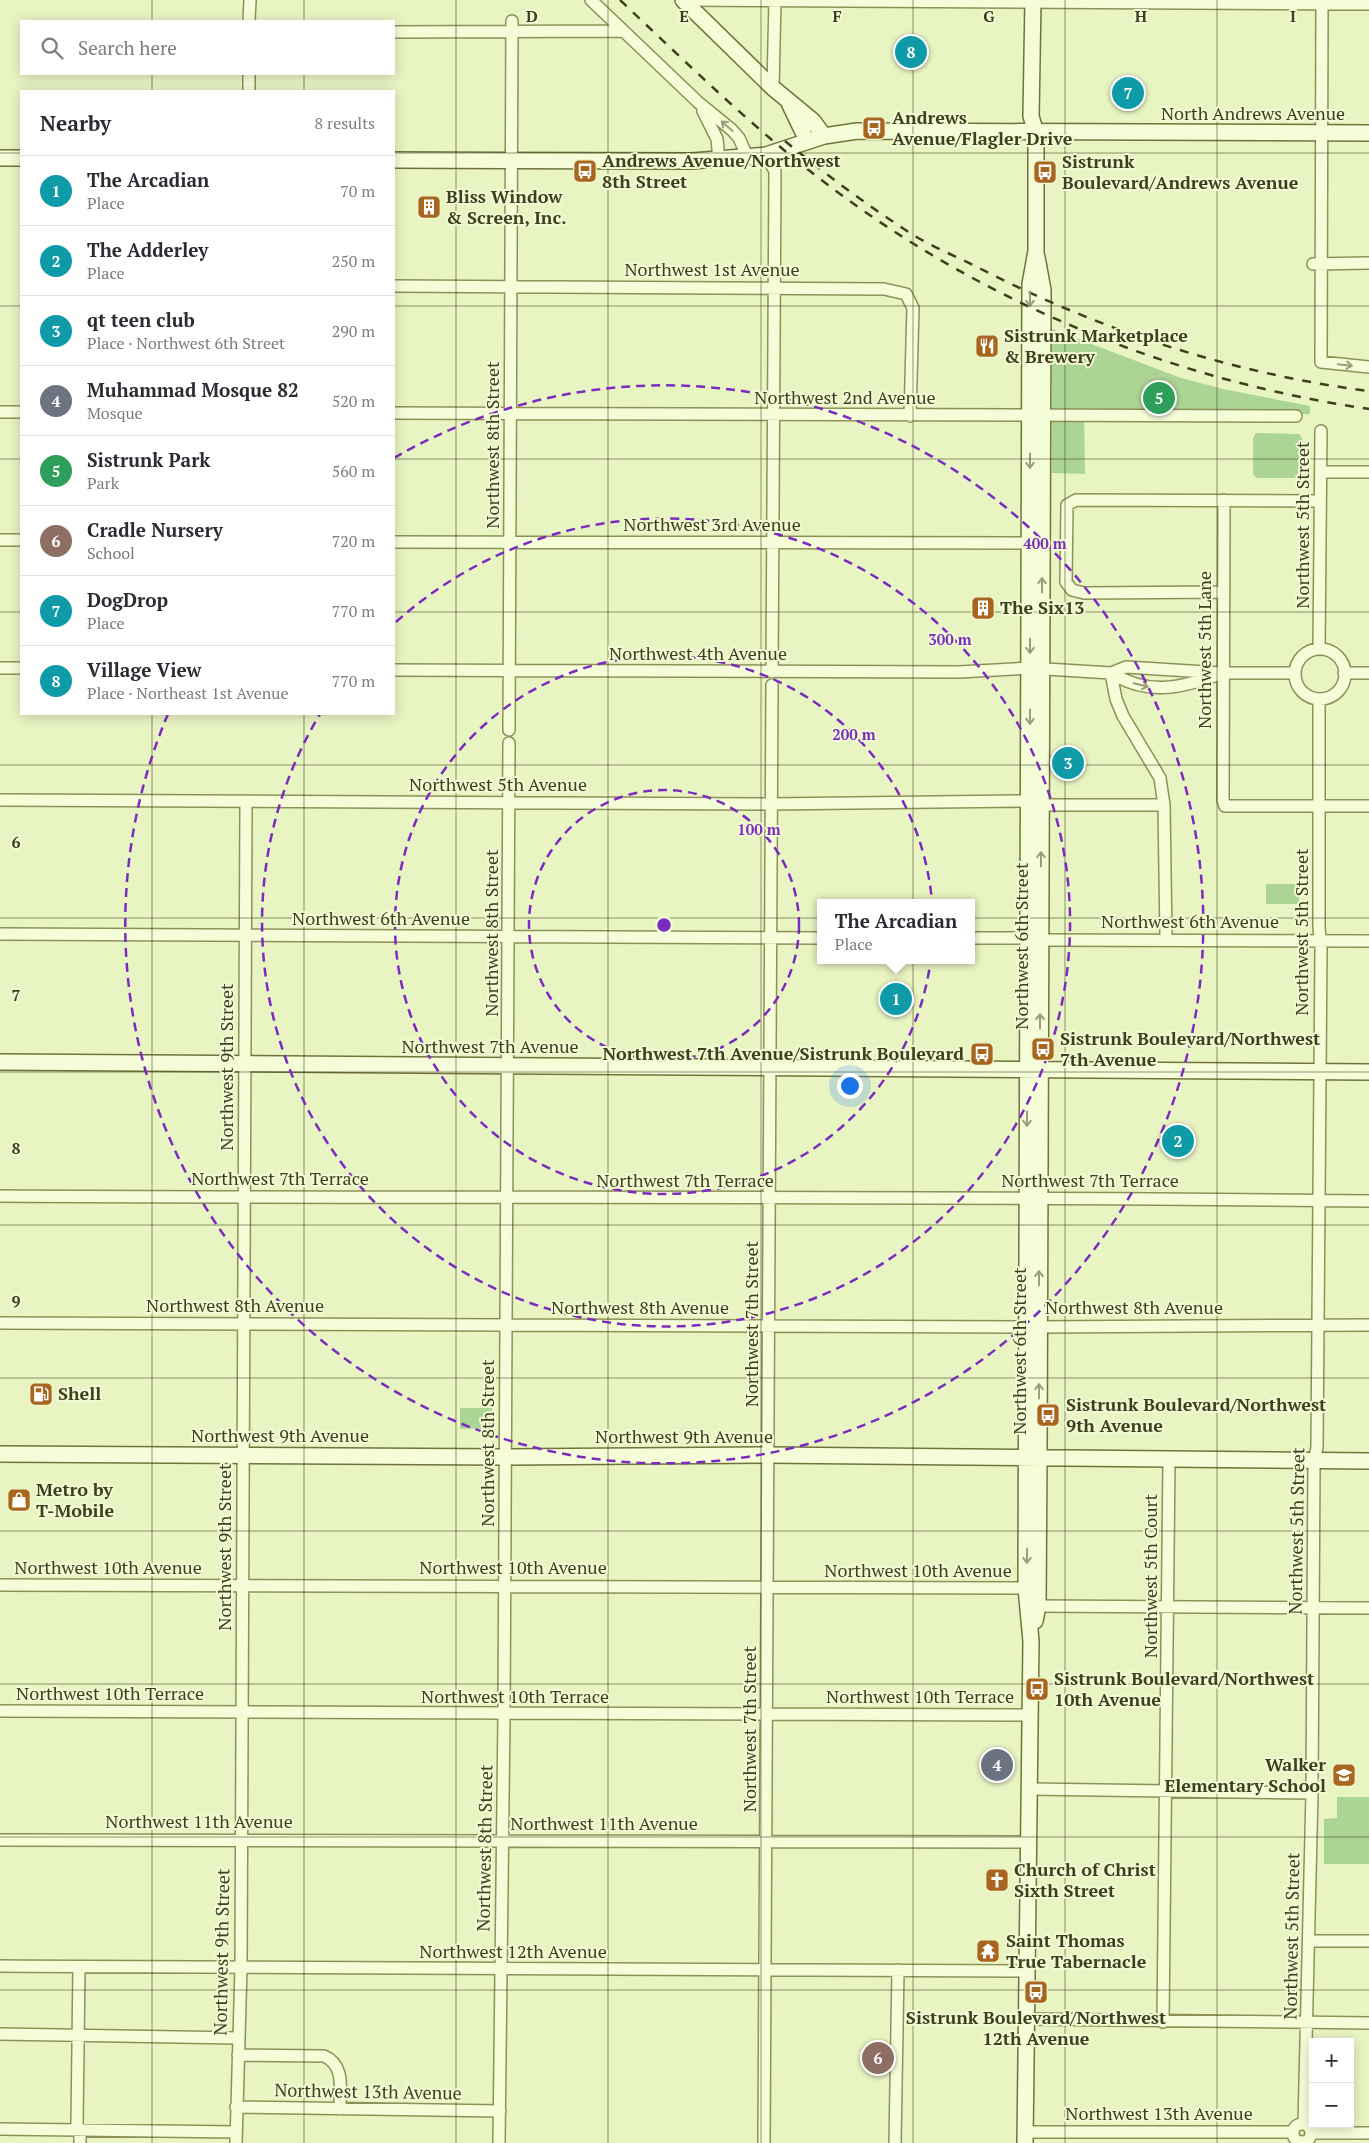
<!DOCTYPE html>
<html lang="en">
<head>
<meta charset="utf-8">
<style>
  :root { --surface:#fff; --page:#f2f2f3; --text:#2b2b33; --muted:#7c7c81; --line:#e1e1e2; --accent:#a8651e }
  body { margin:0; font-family:"PT Serif",serif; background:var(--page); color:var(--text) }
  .controls { position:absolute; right:15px; bottom:15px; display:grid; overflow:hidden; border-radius:0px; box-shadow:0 2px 12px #0003 }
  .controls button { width:45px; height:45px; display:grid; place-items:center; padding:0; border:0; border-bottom:1px solid var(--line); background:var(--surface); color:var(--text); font:25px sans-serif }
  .you { position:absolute; left:849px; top:1085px; width:18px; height:18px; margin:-12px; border:4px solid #fff; border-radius:50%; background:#1a73e8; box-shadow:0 0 0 8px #1a73e833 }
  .badge { display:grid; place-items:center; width:32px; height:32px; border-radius:50%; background:var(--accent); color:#fff; font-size:16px; font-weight:700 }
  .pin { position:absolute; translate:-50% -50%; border:2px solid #fff; box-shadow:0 1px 5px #0006 }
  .popup { position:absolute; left:817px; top:899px; width:158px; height:65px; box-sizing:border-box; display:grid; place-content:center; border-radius:0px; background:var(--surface); filter:drop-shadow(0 1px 4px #0005); font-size:16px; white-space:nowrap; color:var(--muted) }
  .popup b { font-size:19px; color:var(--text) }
  .popup::after { content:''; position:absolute; left:50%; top:100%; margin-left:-10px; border:10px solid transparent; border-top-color:var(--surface) }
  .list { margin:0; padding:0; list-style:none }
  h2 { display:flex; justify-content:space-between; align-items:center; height:65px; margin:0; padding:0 20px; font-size:21px }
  h2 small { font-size:16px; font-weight:400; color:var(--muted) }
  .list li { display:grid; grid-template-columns:32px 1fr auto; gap:15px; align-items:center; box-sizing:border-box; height:70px; padding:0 20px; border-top:1px solid var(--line) }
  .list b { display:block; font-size:19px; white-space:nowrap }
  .list p { margin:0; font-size:16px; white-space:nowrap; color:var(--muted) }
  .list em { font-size:16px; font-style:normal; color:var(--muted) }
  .icon { flex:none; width:28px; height:28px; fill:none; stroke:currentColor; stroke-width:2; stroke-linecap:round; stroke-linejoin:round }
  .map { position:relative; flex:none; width:1369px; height:2143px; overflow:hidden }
  .search { position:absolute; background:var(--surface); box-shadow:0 2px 12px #0003; left:20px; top:20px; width:375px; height:55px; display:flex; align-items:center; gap:12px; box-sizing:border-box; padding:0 18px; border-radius:0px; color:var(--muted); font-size:19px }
  .panel { position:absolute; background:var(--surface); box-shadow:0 2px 12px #0003; left:20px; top:90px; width:375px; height:625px; border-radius:0px }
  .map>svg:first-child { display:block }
</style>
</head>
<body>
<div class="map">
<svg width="1369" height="2143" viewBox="0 0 1369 2143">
  <rect width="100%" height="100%" fill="#e9f4c3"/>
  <path fill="#acd495" d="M1052,329l129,49 42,11 87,17v8l-226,-3 1,63 -33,-1z
    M1256,433l43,1 3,4v36l-4,4h-41l-4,-4v-36z
    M1266,884h33v20h-33z
    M460,1408h32v20l-32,1z
    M1337,1797h32v67h-45v-45l13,-1z"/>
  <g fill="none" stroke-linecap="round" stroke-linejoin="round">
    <g stroke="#8e9157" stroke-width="14">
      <path id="street" d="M591,0l108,103 33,27 7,8 8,18
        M684,0l685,4
        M1322,0l-1,362 48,5
        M249,21l1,-21
        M394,32l229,-1
        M773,88l2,-88
        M249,91v-17
        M703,111l14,28 2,21
        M766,155l9,16 -3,501
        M1313,264l56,-1
        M394,286l490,3 22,5 7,14 -3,108
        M0,412h21
        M394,413l902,3
        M1321,472h48
        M1224,500l-1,300 2,6h144
        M0,540h21
        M394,542l636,1
        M1223,592l-139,1 -12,-3 -6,-8 1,-77 9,-5 244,1
        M1319,649l2,-218
        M1295 674a25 25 0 1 1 50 0a25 25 0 1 1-50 0Z
        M0,668h21
        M394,670l565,2 71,-4 81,5 15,-6 96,6h73
        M1111,673l5,26 7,17 37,62 4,27 2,133
        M1111,673c36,22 68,16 106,2
        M1344,673h25
        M509,730l3,-709
        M0,800l771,4 250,-3 8,4h135
        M0,934l821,4
        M971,938h57
        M1041,940l328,1
        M0,1196c456,3 913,-1 1369,5
        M0,1323l1039,4 330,-2
        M0,1585l1026,3
        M1038,1606l331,2
        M0,1711l1030,4
        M1029,1789l283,4
        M0,1840l1029,2
        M1309,1941h60
        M0,1966c342,3 684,3 1027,5
        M79,1967l-2,158 3,6v12
        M1027,2019l342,4
        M1163,2022l6,-562
        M0,2034l238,4
        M238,2055l86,1c21,9 16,32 16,53
        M236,2107l264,4
        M1293 2133a9 9 0 1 1 18 0a9 9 0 1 1-18 0Z
        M1304,2124l8,-331 2,-331 3,-15 4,-498 -2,-22v-228
        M0,2129l236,3
        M1025,2132h268
        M1312,2133h57
        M236,2143l5,-176 5,-1166
        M499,2143l5,-429 5,-971
        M764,2143l8,-1458
        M895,2143l3,-173"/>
    </g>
    <g stroke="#71733a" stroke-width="18">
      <path id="secondary" d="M683,0l90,88 40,33 11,15
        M790,105l13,27
        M0,158h21
        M394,160l298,1 74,-6 58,-19 33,-5 512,2
        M0,1062l1369,10
        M0,1454l505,3 264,-2 600,6
        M1035,1621l3,-15 1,-149 4,-1167 -6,-33
        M1025,2143l6,-502 -5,-53 4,-1304 6,-33v-118l-5,-17 2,-116"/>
    </g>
    <use href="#street" stroke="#f5fdd8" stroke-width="11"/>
    <use href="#secondary" stroke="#f5fdd8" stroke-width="15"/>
    <path stroke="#3f3f1d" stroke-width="2.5" stroke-dasharray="9 9" stroke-linecap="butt" d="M620,0c70,66 139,134 216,191 156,116 341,190 533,218
      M785,141c40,33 82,64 125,92 22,14 48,24 71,36 121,62 253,105 388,122"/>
  </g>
  <defs><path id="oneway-shaft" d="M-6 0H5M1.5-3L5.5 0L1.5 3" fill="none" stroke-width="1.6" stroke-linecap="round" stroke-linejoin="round" transform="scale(1.25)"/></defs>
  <g stroke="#9a9e7a">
    <use href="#oneway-shaft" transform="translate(727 126) rotate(-139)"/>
    <use href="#oneway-shaft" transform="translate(1030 299) rotate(90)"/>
    <use href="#oneway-shaft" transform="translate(1345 365) rotate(6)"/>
    <use href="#oneway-shaft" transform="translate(1030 461) rotate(90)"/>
    <use href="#oneway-shaft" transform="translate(1042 585) rotate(-90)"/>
    <use href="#oneway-shaft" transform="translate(1030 646) rotate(90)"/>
    <use href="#oneway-shaft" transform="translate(1141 685) rotate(14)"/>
    <use href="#oneway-shaft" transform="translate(1030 717) rotate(90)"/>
    <use href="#oneway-shaft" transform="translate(1041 859) rotate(-90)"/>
    <use href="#oneway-shaft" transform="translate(1040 1021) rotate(-90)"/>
    <use href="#oneway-shaft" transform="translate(1027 1119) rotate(90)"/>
    <use href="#oneway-shaft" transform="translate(1039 1278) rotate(-90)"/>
    <use href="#oneway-shaft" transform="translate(1039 1391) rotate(-90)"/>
    <use href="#oneway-shaft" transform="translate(1027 1556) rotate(91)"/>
  </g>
  <path fill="none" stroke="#3f3f1d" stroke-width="1" stroke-opacity="0.55" d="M152,0v21M304,0v21M456,0v2143M608,0v2143M761,0v2143M913,0v2143M1065,0v2143M1217,0v2143M152,74v17M304,74v17M0,153h21M394,153h975M0,306h21M394,306h975M0,459h21M394,459h975M0,612h21M394,612h975M152,714v1429M304,714v1429M0,765h1369M0,918h1369M0,1072h1369M0,1225h1369M0,1378h1369M0,1531h1369M0,1684h1369M0,1837h1369M0,1990h1369"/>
  <g fill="none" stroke="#7b2cbf" stroke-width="2.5" stroke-dasharray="9 6">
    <circle cx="664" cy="925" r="135"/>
    <circle cx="664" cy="925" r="269"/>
    <path d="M396 622A404 404 0 1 1 320 714"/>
    <path d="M394 458A539 539 0 1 1 168 714"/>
  </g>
  <defs>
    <g id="bus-square" transform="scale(1.25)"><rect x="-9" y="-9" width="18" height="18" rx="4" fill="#a8651e" stroke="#f1fad4"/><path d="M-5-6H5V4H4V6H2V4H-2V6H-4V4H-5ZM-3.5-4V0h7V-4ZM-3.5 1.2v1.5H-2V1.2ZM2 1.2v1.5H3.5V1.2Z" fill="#fff"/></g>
    <g id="building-square" transform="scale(1.25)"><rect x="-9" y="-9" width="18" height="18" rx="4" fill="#a8651e" stroke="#f1fad4"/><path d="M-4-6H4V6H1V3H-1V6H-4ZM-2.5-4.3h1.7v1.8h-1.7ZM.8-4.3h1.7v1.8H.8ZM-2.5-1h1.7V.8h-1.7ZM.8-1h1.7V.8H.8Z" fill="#fff"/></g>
    <g id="restaurant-square" transform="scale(1.25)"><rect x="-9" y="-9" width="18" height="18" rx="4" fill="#a8651e" stroke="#f1fad4"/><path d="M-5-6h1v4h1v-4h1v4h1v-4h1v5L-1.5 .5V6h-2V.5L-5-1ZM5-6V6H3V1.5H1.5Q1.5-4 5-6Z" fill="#fff"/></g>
    <g id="fuel-square" transform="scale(1.25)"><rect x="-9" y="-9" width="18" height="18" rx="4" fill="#a8651e" stroke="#f1fad4"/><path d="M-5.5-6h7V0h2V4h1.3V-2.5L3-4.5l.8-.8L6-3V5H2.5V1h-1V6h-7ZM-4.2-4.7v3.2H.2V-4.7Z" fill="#fff"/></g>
    <g id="shop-square" transform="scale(1.25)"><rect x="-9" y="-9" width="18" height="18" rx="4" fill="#a8651e" stroke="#f1fad4"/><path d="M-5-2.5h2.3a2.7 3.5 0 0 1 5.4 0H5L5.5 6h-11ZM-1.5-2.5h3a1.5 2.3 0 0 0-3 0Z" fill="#fff"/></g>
    <g id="school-square" transform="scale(1.25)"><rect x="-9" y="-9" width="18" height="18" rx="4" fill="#a8651e" stroke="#f1fad4"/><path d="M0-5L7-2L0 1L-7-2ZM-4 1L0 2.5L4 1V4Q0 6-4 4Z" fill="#fff"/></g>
    <g id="church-square" transform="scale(1.25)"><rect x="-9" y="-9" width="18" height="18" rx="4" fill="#a8651e" stroke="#f1fad4"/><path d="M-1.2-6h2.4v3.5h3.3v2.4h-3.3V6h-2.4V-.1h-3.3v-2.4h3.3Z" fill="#fff"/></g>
    <g id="temple-square" transform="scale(1.25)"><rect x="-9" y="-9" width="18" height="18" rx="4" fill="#a8651e" stroke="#f1fad4"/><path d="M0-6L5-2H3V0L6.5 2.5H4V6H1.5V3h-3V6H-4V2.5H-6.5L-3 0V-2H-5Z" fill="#fff"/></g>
  </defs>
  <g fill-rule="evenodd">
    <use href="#bus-square" x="874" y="128"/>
    <use href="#bus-square" x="585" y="171"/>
    <use href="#bus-square" x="1045" y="172"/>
    <use href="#building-square" x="429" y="207"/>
    <use href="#restaurant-square" x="987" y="346"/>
    <use href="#building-square" x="983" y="608"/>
    <use href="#bus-square" x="1043" y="1049"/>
    <use href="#bus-square" x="982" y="1054"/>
    <use href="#fuel-square" x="41" y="1394"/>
    <use href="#bus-square" x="1048" y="1415"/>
    <use href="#shop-square" x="19" y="1500"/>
    <use href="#bus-square" x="1037" y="1689"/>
    <use href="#school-square" x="1344" y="1775"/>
    <use href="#church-square" x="997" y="1880"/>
    <use href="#temple-square" x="988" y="1951"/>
    <use href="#bus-square" x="1036" y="1992"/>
  </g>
  <g text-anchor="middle" stroke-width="4" stroke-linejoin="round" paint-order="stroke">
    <g font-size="18" fill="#3f3f1d" stroke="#f1fad4">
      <text x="1253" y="120">North Andrews Avenue</text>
      <text x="712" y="276">Northwest 1st Avenue</text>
      <text x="845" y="404">Northwest 2nd Avenue</text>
      <text transform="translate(493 445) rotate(-90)" y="6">Northwest 8th Street</text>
      <text x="712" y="531">Northwest 3rd Avenue</text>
      <text transform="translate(1303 525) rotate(-90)" y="6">Northwest 5th Street</text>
      <text transform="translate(1205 650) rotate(-90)" y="6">Northwest 5th Lane</text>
      <text x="698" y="660">Northwest 4th Avenue</text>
      <text x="498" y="791">Northwest 5th Avenue</text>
      <text x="381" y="925">Northwest 6th Avenue</text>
      <text x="1190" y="928">Northwest 6th Avenue</text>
      <text transform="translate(1302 932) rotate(-90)" y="6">Northwest 5th Street</text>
      <text transform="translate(492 933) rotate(-90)" y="6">Northwest 8th Street</text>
      <text transform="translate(1022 946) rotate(-90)" y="6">Northwest 6th Street</text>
      <text x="490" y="1053">Northwest 7th Avenue</text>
      <text transform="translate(227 1067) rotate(-90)" y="6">Northwest 9th Street</text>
      <text x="280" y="1185">Northwest 7th Terrace</text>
      <text x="685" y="1187">Northwest 7th Terrace</text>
      <text x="1090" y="1187">Northwest 7th Terrace</text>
      <text x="235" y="1312">Northwest 8th Avenue</text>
      <text x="640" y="1314">Northwest 8th Avenue</text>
      <text x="1134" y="1314">Northwest 8th Avenue</text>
      <text transform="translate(752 1324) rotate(-90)" y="6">Northwest 7th Street</text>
      <text transform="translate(1020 1351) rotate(-90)" y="6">Northwest 6th Street</text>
      <text x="280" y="1442">Northwest 9th Avenue</text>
      <text x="684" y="1443">Northwest 9th Avenue</text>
      <text transform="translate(488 1443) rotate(-90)" y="6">Northwest 8th Street</text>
      <text transform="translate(1297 1531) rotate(-89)" y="6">Northwest 5th Street</text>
      <text transform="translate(225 1547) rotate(-90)" y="6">Northwest 9th Street</text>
      <text x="108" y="1574">Northwest 10th Avenue</text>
      <text x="513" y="1574">Northwest 10th Avenue</text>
      <text x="918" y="1577">Northwest 10th Avenue</text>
      <text transform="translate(1151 1576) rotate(-90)" y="6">Northwest 5th Court</text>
      <text x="110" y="1700">Northwest 10th Terrace</text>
      <text x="515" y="1703">Northwest 10th Terrace</text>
      <text x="920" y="1703">Northwest 10th Terrace</text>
      <text transform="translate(750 1729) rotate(-90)" y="6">Northwest 7th Street</text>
      <text x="199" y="1828">Northwest 11th Avenue</text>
      <text x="604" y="1830">Northwest 11th Avenue</text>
      <text transform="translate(485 1848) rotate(-89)" y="6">Northwest 8th Street</text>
      <text transform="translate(1292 1936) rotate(-89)" y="6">Northwest 5th Street</text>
      <text transform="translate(222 1952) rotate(-89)" y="6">Northwest 9th Street</text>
      <text x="513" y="1958">Northwest 12th Avenue</text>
      <text transform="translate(368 2092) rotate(1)" y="6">Northwest 13th Avenue</text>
      <text x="1159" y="2120">Northwest 13th Avenue</text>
    </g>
    <g font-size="18" font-weight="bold" fill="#3f3f1d" stroke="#f1fad4" text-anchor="start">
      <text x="892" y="124">Andrews<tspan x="892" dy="21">Avenue/Flagler Drive</tspan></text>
      <text x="602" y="167">Andrews Avenue/Northwest<tspan x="602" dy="21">8th Street</tspan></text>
      <text x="1062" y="168">Sistrunk<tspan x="1062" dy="21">Boulevard/Andrews Avenue</tspan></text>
      <text x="446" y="203">Bliss Window<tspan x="446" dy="21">&amp; Screen, Inc.</tspan></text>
      <text x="1004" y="342">Sistrunk Marketplace<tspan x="1004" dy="21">&amp; Brewery</tspan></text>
      <text x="1000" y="614">The Six13</text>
      <text x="1060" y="1045">Sistrunk Boulevard/Northwest<tspan x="1060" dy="21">7th Avenue</tspan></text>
      <text x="964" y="1060" text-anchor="end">Northwest 7th Avenue/Sistrunk Boulevard</text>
      <text x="58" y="1400">Shell</text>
      <text x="1066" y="1411">Sistrunk Boulevard/Northwest<tspan x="1066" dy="21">9th Avenue</tspan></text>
      <text x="36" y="1496">Metro by<tspan x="36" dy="21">T-Mobile</tspan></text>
      <text x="1054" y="1685">Sistrunk Boulevard/Northwest<tspan x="1054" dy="21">10th Avenue</tspan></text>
      <text x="1326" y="1771" text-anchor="end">Walker<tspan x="1326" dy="21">Elementary School</tspan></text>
      <text x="1014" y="1876">Church of Christ<tspan x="1014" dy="21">Sixth Street</tspan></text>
      <text x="1006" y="1947">Saint Thomas<tspan x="1006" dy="21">True Tabernacle</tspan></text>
      <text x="1036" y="2024" text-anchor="middle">Sistrunk Boulevard/Northwest<tspan x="1036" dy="21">12th Avenue</tspan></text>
    </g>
  </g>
  <g font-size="16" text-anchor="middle" font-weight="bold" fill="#3f3f1d" stroke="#f1fad4" stroke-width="4" stroke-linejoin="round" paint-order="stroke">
    <text x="532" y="22">D</text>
    <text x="684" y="22">E</text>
    <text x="837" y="22">F</text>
    <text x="989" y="22">G</text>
    <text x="1141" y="22">H</text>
    <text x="1293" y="22">I</text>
    <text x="16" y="848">6</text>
    <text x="16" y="1001">7</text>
    <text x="16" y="1154">8</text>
    <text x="16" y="1307">9</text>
  </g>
  <circle cx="664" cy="925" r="8" fill="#7b2cbf" stroke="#f1fad4" stroke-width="2.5"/>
  <g font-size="15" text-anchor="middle" font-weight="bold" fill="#7b2cbf" stroke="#f1fad4" stroke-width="4" stroke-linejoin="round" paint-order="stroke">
    <text x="1045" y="549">400 m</text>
    <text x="950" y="645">300 m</text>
    <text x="854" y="740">200 m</text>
    <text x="759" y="835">100 m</text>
  </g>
</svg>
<div class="controls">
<button>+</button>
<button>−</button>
</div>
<div class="you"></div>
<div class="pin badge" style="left:896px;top:999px;background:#0f9aa8">1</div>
<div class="popup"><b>The Arcadian</b>Place</div>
<div class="pin badge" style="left:1178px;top:1141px;background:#0f9aa8">2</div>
<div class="pin badge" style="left:1068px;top:763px;background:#0f9aa8">3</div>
<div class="pin badge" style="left:997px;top:1765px;background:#6b7280">4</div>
<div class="pin badge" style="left:1159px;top:398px;background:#2e9e5b">5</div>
<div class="pin badge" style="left:878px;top:2058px;background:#8d6e63">6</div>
<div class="pin badge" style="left:1128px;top:93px;background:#0f9aa8">7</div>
<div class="pin badge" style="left:911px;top:52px;background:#0f9aa8">8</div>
<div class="search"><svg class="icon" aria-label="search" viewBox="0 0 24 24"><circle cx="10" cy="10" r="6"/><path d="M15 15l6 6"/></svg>Search here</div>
<section class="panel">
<h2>Nearby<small>8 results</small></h2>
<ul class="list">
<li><span class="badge" style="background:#0f9aa8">1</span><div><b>The Arcadian</b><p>Place</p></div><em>70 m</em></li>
<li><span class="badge" style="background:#0f9aa8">2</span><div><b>The Adderley</b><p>Place</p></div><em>250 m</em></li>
<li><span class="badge" style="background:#0f9aa8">3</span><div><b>qt teen club</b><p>Place · Northwest 6th Street</p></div><em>290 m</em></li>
<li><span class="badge" style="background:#6b7280">4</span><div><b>Muhammad Mosque 82</b><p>Mosque</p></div><em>520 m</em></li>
<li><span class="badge" style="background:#2e9e5b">5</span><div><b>Sistrunk Park</b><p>Park</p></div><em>560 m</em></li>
<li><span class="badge" style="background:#8d6e63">6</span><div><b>Cradle Nursery</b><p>School</p></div><em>720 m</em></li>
<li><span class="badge" style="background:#0f9aa8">7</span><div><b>DogDrop</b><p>Place</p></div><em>770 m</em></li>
<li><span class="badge" style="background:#0f9aa8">8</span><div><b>Village View</b><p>Place · Northeast 1st Avenue</p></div><em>770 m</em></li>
</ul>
</section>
</div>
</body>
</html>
